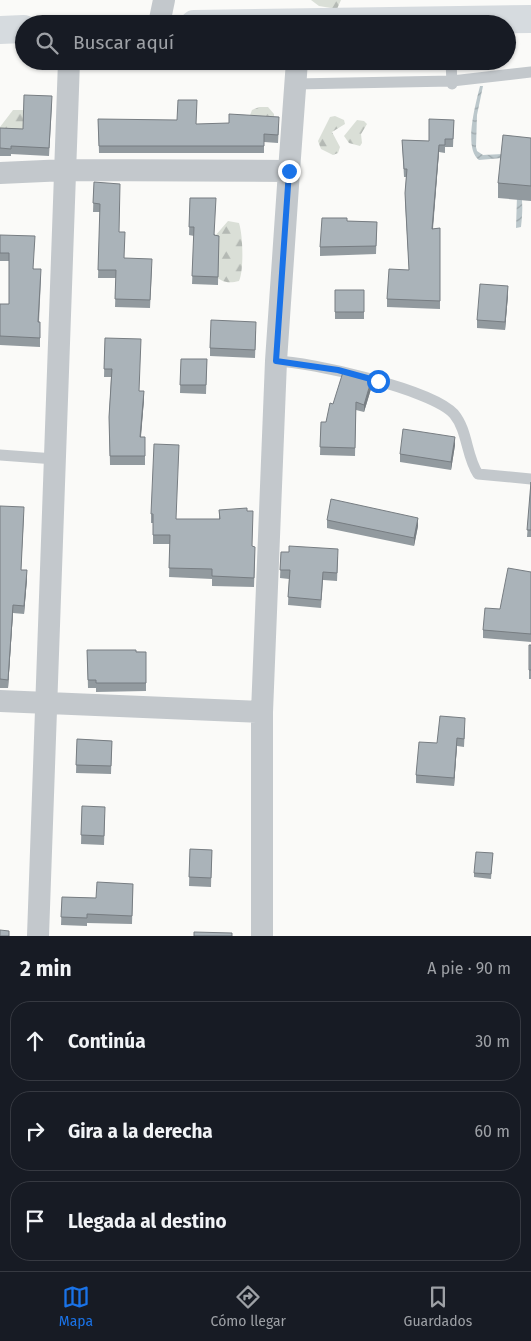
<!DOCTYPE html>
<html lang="es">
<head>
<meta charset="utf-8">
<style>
  :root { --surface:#171b24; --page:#242831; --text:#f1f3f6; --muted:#9ea1a6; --line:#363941; --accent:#1a73e8 }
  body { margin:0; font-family:"Fira Sans",sans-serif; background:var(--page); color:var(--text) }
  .stop { position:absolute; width:15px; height:15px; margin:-11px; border:4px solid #1a73e8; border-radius:50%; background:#fff }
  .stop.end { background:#1a73e8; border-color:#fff; box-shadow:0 1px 5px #0008 }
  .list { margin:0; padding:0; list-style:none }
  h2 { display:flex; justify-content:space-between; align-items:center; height:65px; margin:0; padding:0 20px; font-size:21px }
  h2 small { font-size:16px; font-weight:400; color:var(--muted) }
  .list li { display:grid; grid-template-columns:32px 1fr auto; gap:15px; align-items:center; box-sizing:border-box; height:80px; margin:0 10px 10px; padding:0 10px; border:1px solid var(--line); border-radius:20px }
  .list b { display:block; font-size:19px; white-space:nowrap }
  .list em { font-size:16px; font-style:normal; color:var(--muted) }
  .icon { flex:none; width:28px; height:28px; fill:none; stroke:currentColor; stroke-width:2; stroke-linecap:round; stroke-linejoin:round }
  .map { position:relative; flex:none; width:531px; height:936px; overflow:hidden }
  .search { position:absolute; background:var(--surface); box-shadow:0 1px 4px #0004; left:15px; right:15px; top:15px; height:55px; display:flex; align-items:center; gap:12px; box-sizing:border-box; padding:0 18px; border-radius:28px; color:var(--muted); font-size:19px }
  .sheet { height:335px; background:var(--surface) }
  nav { display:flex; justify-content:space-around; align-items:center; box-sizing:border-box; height:70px; border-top:1px solid var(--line); background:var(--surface); font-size:14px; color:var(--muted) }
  nav a { display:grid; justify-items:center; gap:2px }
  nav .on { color:var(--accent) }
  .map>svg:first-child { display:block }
</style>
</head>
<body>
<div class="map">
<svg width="531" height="936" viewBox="0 0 531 936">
  <defs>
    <pattern id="forest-firs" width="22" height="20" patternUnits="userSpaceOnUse" patternTransform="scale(1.25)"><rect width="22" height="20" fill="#dadfd7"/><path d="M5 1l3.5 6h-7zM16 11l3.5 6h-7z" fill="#b4b9b4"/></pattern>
    <pattern id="water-waves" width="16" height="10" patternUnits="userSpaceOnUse" patternTransform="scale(1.25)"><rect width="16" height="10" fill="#bbc7cb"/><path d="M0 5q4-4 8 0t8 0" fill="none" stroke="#9ca6aa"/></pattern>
  </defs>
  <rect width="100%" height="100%" fill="#fafaf8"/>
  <path fill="url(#forest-firs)" d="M311,0h30l-4,9 -18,-3z
    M259,107h9l6,7v9l-25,-5 3,-8z
    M13,110h13l13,15 -39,14v-12z
    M335,116l9,4 1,4 -13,8 8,15 -2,6 -5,2 -12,-6 -3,-8 12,-24z
    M357,120l7,1 3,3 -6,10 1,9 -2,3 -11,-3 -5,-7z
    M228,221l11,2c4,12 5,48 0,58 -11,3 -18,1 -26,-7l2,-38z"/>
  <path fill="url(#water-waves)" d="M135,61h67l-114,4v-2z
    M480,86h3l-6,29 -1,32 1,4 6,4 20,-1c17,31 22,37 18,73l-5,1 1,-32 -15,-38 -23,2c-16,-12 -3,-57 1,-74z"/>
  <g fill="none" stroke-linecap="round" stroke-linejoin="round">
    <path stroke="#c3c8cc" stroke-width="11" d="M451,61l1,23
      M295,84l157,-3 79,-9
      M276,361c34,1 156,28 178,53 14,17 12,42 24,60l53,5
      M0,455l55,4"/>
    <path stroke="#c3c8cc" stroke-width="22" d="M159,24l5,-24
      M0,173l66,-3 223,1 8,-110
      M0,701l262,11
      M38,936l31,-875
      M262,936v-224l14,-351 13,-190"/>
    <path stroke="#d6dbdf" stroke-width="28" d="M194,24l337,-5
      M0,30l24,-1"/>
  </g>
  <path fill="#929a9f" d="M52,104l-3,52 -38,-2v2h-11v-28l23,1z
    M98,119l98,5h83l-1,19 -14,-1v11h-165z
    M454,120l-1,27h-8v6l-6,-1 -6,77 7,-1v81l-53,-2v-8l22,-29 -4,-69 1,-24h-2l-2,-37 27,1z
    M531,138v63l-33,-3v-15z
    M94,182l25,50 5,26 28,9 -2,41 -35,-1 1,-29h-18l2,-66h-7z
    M190,198l25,37 4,1 -1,49 -26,-1 2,-48 -5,-1z
    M347,221l30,1 -1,32 -56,2v-9z
    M0,235l34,34 7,9 -2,44h1v25l-40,-2v-41h9v-43h-9z
    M335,290h29v29h-29z
    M508,295l-3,35 -28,-2v-8z
    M256,331l-1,27 -45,-2v-8z
    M105,338l39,61 -3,38h4v28h-35l-1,-48 2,-40h-7z
    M181,359h26l-1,35 -26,-1z
    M371,389l-7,23 -8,-2 -1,46 -35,-1 1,-33h5l7,-18z
    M455,445l-4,25 -51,-8v-8z
    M531,482v55h-4z
    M0,506l24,10 -3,54 6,9 -3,35 -11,-1 -5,75h-8z
    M219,510l33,36 3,10 -1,31 -42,-1v-7l-43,-2 1,-33h-17v-21h-2v-9l25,5h43z
    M327,520l91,6 -4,20 -87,-18z
    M281,552l57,5 -1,24 -14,-1 -2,28 -33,-3 1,-26 -9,-1z
    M531,572v70l-48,-4v-8z
    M529,645h2v34h-2z
    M87,650l59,2v39l-50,1v-4h-8z
    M465,727l-1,20 -7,-1 -3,40 -38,-3v-8l21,-32z
    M77,739l35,2 -1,33 -35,-1z
    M82,806l23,9 -1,30 -23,-1z
    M190,849l22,1 -1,37 -22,-1z
    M493,853l-2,26 -17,-2v-4z
    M133,884l-1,40 -45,-1v3l-26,-1 1,-28 34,1z"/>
  <path fill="#777d82" d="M439,145v7l-7,85v-8z
    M508,286v9l-3,35v-8z
    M371,381v8l-7,23v-7z
    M144,391v8l-4,47v-9z
    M455,437v8l-4,25v-8z
    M418,518v8l-4,20v-8z
    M27,570v9l-3,35v-8z
    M13,605v8l-5,75v-8z
    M457,738v8l-3,40v-8z"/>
  <path fill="#aab3b9" stroke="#777d82" d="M24,95l28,1 -3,52 -38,-2v3l-11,-1v-20l23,1z
    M178,100h19l-1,24 33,-1v-9l50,3 -1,18 -14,-1v12h-165l-1,-27 79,1z
    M429,119l25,1 -1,19h-8v6h-6l-7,84 8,-1v73l-53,-2 2,-30 20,1 -4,-77 2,-24h-3l-2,-29 27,1z
    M503,135l28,3v48l-33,-3z
    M94,182l26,2 -1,48h6l-1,26 28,1 -2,41 -35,-1 1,-29h-18l2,-66 -7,-1z
    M190,198h26l-2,37 5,1 -1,41 -26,-1 2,-49h-5z
    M322,218h25v3l30,1 -1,24 -56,1z
    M0,235l35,1 -2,33h8l-3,53h2v16l-40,-2v-32h9v-51h-9z
    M480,284l28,2 -3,36 -28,-2z
    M335,290h29v22h-29z
    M211,320l45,2 -1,28 -45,-2z
    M105,338l36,1 -2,52h5l-4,46h5v19h-35l-1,-39 3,-48h-8z
    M181,359h26l-1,26h-26z
    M343,372l28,9 -7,24 -8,-3 -1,46 -35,-1 1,-25h5l4,-19 3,1z
    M403,429l52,8 -4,25 -51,-8z
    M154,444l25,1 -3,74h44l-1,-9 28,-2v3h6l-1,35 3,1 -1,31 -42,-2v-7l-43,-1 1,-33h-17v-21h-2z
    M531,482v48h-4z
    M331,499l87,19 -4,20 -87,-18z
    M0,506l24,1 -3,63h6l-3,36 -11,-1 -5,75 -8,-1z
    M289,546l49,3 -1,24 -14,-1 -2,28 -33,-3 2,-27h-10l1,-18h8z
    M508,568l23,4v62l-48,-4 2,-22 15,1z
    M529,645h2v25h-2z
    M87,650h49v2h10v31h-50v-3h-8z
    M440,716l25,2 -1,21 -7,-1 -3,40 -38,-3 3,-33 18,1z
    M77,739l35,2 -1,25 -35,-1z
    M82,806l23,1 -1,29 -23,-1z
    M190,849l22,1 -1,28 -22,-1z
    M476,852l17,1 -2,21 -17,-1z
    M97,882l36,2 -1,32 -45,-2v4l-26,-1 1,-20 34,1z
    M0,930l9,1v5h-9z
    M194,932l38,1v3h-38z"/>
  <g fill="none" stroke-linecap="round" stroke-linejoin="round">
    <path stroke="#1a73e8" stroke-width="6" d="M289,171l-13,190 62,9 40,11"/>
  </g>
</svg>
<div class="stop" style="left:378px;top:381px"></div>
<div class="stop end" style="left:289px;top:171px"></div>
<div class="search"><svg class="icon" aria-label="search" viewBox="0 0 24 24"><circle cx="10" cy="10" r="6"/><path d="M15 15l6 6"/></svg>Buscar aquí</div>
</div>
<section class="sheet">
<h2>2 min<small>A pie · 90 m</small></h2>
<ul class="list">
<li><svg class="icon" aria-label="ahead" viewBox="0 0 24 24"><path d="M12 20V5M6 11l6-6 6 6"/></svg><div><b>Continúa</b></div><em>30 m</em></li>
<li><svg class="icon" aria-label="right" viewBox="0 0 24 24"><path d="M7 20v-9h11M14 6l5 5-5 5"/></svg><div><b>Gira a la derecha</b></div><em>60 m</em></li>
<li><svg class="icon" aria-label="arrive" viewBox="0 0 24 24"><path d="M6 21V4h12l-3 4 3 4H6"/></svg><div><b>Llegada al destino</b></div></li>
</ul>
</section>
<nav>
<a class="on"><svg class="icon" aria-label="map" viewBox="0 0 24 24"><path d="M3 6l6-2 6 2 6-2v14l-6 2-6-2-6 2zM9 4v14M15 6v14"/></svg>Mapa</a>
<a><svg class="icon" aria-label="directions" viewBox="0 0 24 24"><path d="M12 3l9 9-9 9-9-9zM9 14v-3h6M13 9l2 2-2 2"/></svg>Cómo llegar</a>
<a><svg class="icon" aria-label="saved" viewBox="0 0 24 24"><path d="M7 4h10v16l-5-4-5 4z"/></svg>Guardados</a>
</nav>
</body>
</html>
